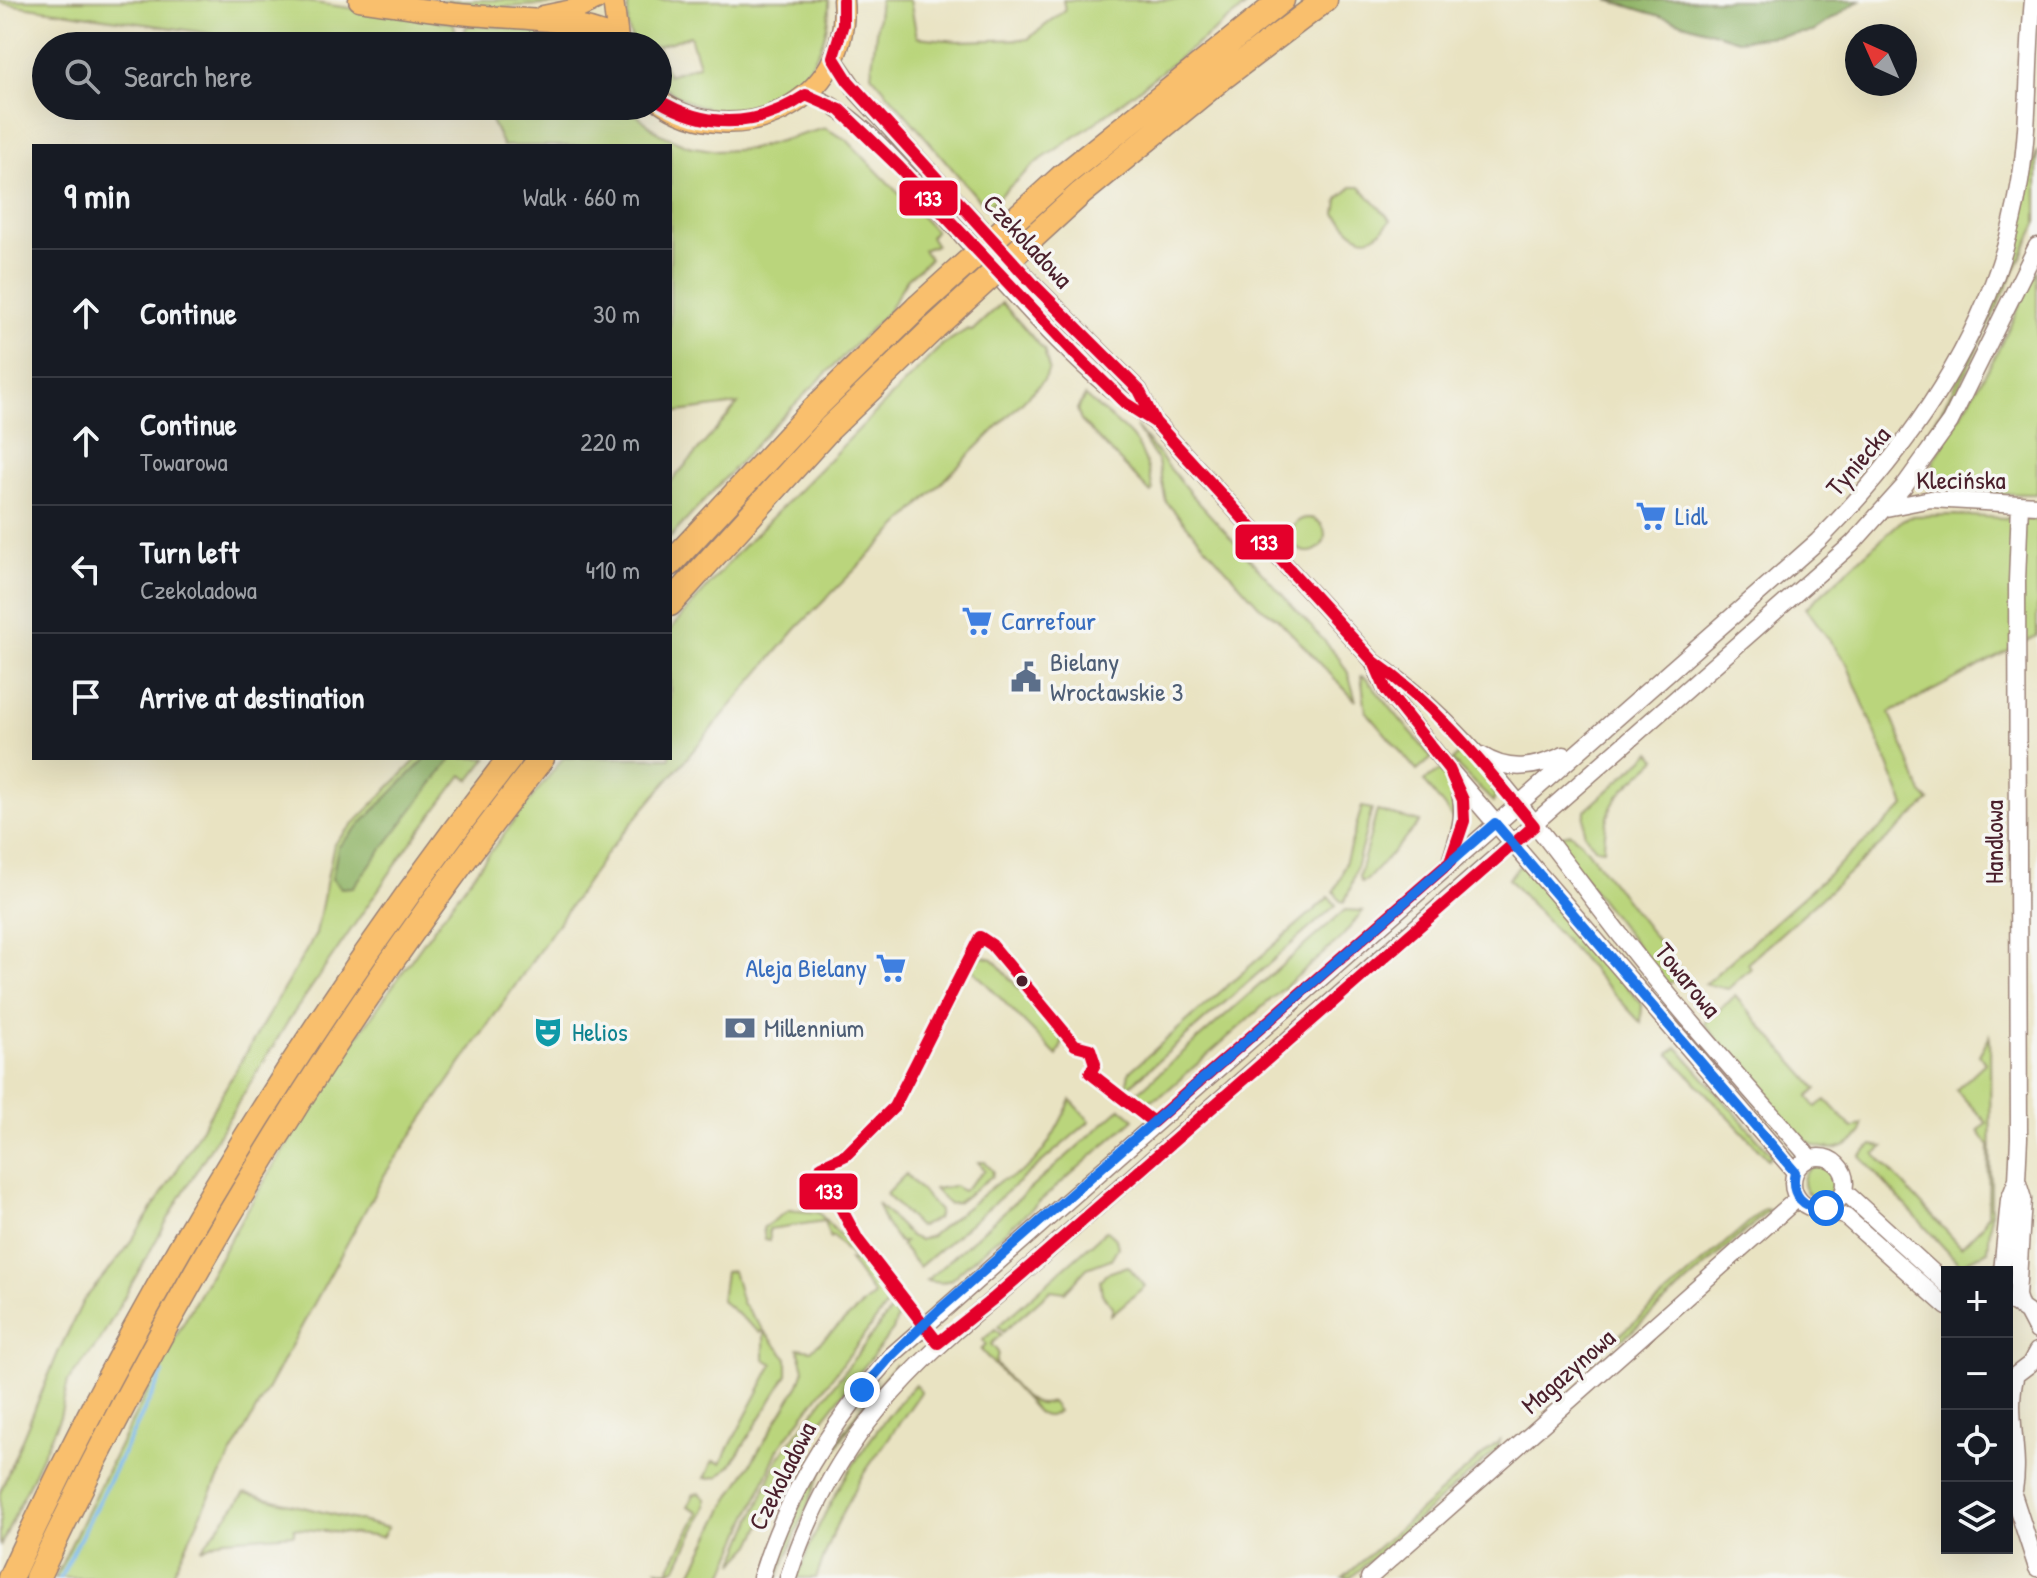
<!DOCTYPE html>
<html lang="en">
<head>
<meta charset="utf-8">
<style>
  :root { --surface:#171b24; --page:#20242c; --text:#f1f3f6; --muted:#9ea1a6; --line:#363941 }
  body { margin:0; font-family:"Patrick Hand",sans-serif; background:var(--page); color:var(--text) }
  .controls { position:absolute; right:24px; bottom:24px; display:grid; overflow:hidden; border-radius:0px; box-shadow:0 8px 32px #0002 }
  .controls button { width:72px; height:72px; display:grid; place-items:center; padding:0; border:0; border-bottom:2px solid var(--line); background:var(--surface); color:var(--text); font:40px sans-serif }
  .compass { position:absolute; left:1845px; top:24px; width:72px; height:72px; border-radius:50%; background:var(--surface); box-shadow:0 8px 32px #0002; rotate:315deg }
  .stop { position:absolute; width:24px; height:24px; margin:-18px; border:6px solid #1a73e8; border-radius:50%; background:#fff }
  .stop.end { background:#1a73e8; border-color:#fff; box-shadow:0 2px 8px #0008 }
  .list { margin:0; padding:0; list-style:none }
  h2 { display:flex; justify-content:space-between; align-items:center; height:104px; margin:0; padding:0 32px; font-size:34px }
  h2 small { font-size:26px; font-weight:400; color:var(--muted) }
  .list li { display:grid; grid-template-columns:52px 1fr auto; gap:24px; align-items:center; box-sizing:border-box; height:128px; padding:0 32px; border-top:2px solid var(--line) }
  .list b { display:block; font-size:30px; white-space:nowrap }
  .list p { margin:0; font-size:26px; white-space:nowrap; color:var(--muted) }
  .list em { font-size:26px; font-style:normal; color:var(--muted) }
  .icon { flex:none; width:44px; height:44px; fill:none; stroke:currentColor; stroke-width:2; stroke-linecap:round; stroke-linejoin:round }
  .map { position:relative; flex:none; width:2037px; height:1578px; overflow:hidden }
  .search { position:absolute; background:var(--surface); box-shadow:0 8px 32px #0002; left:32px; top:32px; width:640px; height:88px; display:flex; align-items:center; gap:20px; box-sizing:border-box; padding:0 28px; border-radius:44px; color:var(--muted); font-size:30px }
  .panel { position:absolute; background:var(--surface); box-shadow:0 8px 32px #0002; left:32px; top:144px; width:640px; height:616px; border-radius:0px }
  .map>svg:first-child { display:block }
</style>
</head>
<body>
<div class="map">
<svg width="2037" height="1578" viewBox="0 0 2037 1578">
  <rect width="100%" height="100%" fill="#f6f6f2"/>
  <filter id="ink" filterUnits="userSpaceOnUse"><feTurbulence type="fractalNoise" baseFrequency=".0125" numOctaves="2"/><feDisplacementMap in="SourceGraphic" scale="16" xChannelSelector="R" yChannelSelector="G"/><feConvolveMatrix kernelMatrix="1 2 1 2 8 2 1 2 1" color-interpolation-filters="sRGB"/></filter>
  <filter id="wash" filterUnits="userSpaceOnUse"><feTurbulence type="fractalNoise" baseFrequency=".006" numOctaves="4" result="noise"/><feDisplacementMap in="SourceGraphic" scale="32" xChannelSelector="R" yChannelSelector="G"/><feGaussianBlur stdDeviation="1.8" result="paint"/><feColorMatrix in="noise" values="0 0 0 0 0 0 0 0 0 0 0 0 0 0 0 0 0 1.4 0 .05"/><feComposite in="paint" operator="in"/></filter>
  <g filter="url(#wash)">
    <rect width="100%" height="100%" fill="#e9e3c2"/>
    <path fill="#bad57b" stroke="#827a53" stroke-width="2" fill-rule="evenodd" d="M0,0h294l160,23 3,23h-160l-297,-43z
      M420,0h156v3l-92,5z
      M628,0h201c3,92 -102,147 -171,81v-35h-24l-6,-19zM690,36l9,29 -31,10 -10,-29z
      M880,0h30l7,37 41,4 70,-2 37,-29 -2,-10h191l-163,126 -55,37 -50,45 -115,-134z
      M468,25l102,6 14,5 2,10h-118l-3,-17z
      M484,106h142l34,28 28,12 29,5 34,-2 74,-21 22,12 88,91 -5,6 6,8 -13,5 7,9 -23,20 -20,34 -118,117 -99,108v-55l68,-79 -68,9v-267h-167z
      M2037,151v73l-78,162 -40,64 -2,-2 27,-42 40,-80 27,-72z
      M1352,187h8l31,33c-24,31 -35,17 -55,-6l2,-15z
      M2037,270v224l-94,-1 -10,-31 59,-100z
      M1002,303l42,47 5,19 -5,11 -248,249 -188,222 -223,323 -170,311 -44,93h-116c70,-147 144,-293 231,-432 85,-135 178,-263 277,-388h107v-128l66,-76 206,-209 26,-16 4,2z
      M1085,396c39,36 58,36 68,95l-2,2 -70,-72 -4,-12z
      M1136,427l55,67 146,161 11,18 8,28 -79,-83 -18,-12 -93,-104 -8,-40z
      M1953,515l84,5v116l-147,77 32,80 8,8 -182,162 3,5 -23,21 -23,-5 200,-178 -58,-142 -41,-56 94,-86 12,-6z
      M1291 535a17 17 0 1 1 34 0a17 17 0 1 1-34 0Z
      M1361,676l5,2 66,80 -15,13 -51,-60z
      M1463,751l26,30 6,15 -2,6 -41,-41z
      M1651,752l6,7c-35,33 -52,38 -53,90l-9,-1 -11,-15 1,-22z
      M418,758h69l-17,22 -8,-5 -55,73 -118,172 -108,176 -82,146 -31,39 -8,36 -60,130v-55l58,-139 25,-52 41,-49 50,-77 142,-241 18,-90z
      M1441,770l13,26 1,25 -31,-40z
      M1362,807l10,2 -22,81 -6,12 -4,-1 -6,-10 7,-14z
      M1377,811l43,11 -53,58 -6,2 -2,-6z
      M1570,833l11,9 103,133 -14,8 -5,-1 -112,-144z
      M1521,864l121,140 -1,19 -133,-144z
      M1329,897l7,8 -210,184 3,-17z
      M1345,910l18,1 -21,26 -180,158 -15,7 -16,-4z
      M980,956l13,3 67,77 3,6 -6,14 -87,-89z
      M1735,996l82,93 -9,8 8,10 10,-7 27,29 9,-5 -1,10c-16,15 -29,19 -50,10 -15,-7 -91,-101 -107,-121z
      M1990,1035l1,180 -3,36 -28,14 -100,-109 12,-11 11,2 -8,7 86,93 21,-21 6,-11 1,-69 -11,-15 9,-8 -31,-33 29,-27 -6,-8z
      M1677,1047l95,108 -4,4 -99,-105z
      M1071,1100l19,21 -171,146 -18,-22 3,-3h-5l-14,-19 -8,-20 33,33 9,4 12,-4 70,-56c35,-4 56,-51 70,-80z
      M1121,1108l13,11 -184,161 -9,3 -15,-2z
      M978,1162h7l8,9 -1,5 -35,27 -9,1 -14,-15 20,-3 9,5 22,-21z
      M1803 1182a15 15 0 1 1 30 0a15 15 0 1 1-30 0Z
      M906,1174l33,37 -2,8 -18,8 -33,-33z
      M1764,1209l5,1 -145,128 -10,2z
      M789,1210l30,3 41,44 -9,-1 -18,-20 -3,2 -6,-17 -55,8 1,11 -5,-1 -2,-11z
      M1107,1230l9,9 2,8 -7,12 -24,9 -22,24 -14,-2 -48,42 -5,-6z
      M849,1260l9,1 26,33 3,11 -109,144 -55,127 -34,2 35,-70 75,-124 5,-15 -6,-21 13,2 63,-55z
      M1128,1266l17,20 -34,29 2,-8 -11,-13 -2,-13 5,-7z
      M733,1271l9,32 21,26 -3,4 -39,-33 4,-28z
      M891,1310l6,8 -4,12 -98,124 -43,91 -18,19 43,-104z
      M995,1329l6,6 -10,9 7,8 -2,12c14,15 32,49 55,38l7,9c-7,6 -13,7 -21,1l-56,-62 5,-5 -3,-5z
      M764,1331l23,27v17l-56,90 -13,12 -13,1 8,-17 8,2 52,-99 -9,-5z
      M895,1365l3,3 -37,43 -37,54 -46,113h-8c27,-81 71,-148 125,-213z
      M915,1384l6,8 -59,84 -26,50 -20,52h-19c26,-72 67,-137 118,-194z
      M1500,1440l-2,9 -148,129h-7z
      M245,1493l143,35 -6,9 -88,-9v6l-70,5 -23,10z
      M700,1493l6,6v8l-29,60 -14,7 -5,-5 10,2 31,-59 -11,-6 6,-12z"/>
    <path fill="#93b66b" stroke="#6e6a4b" stroke-width="2" d="M1608,0h252l-47,32 -75,8z
      M426,758h26l-99,129 -12,1 -9,-9 6,-32z"/>
    <g fill="none" stroke-linecap="round" stroke-linejoin="round">
      <path stroke="#79b8ed" stroke-width="4" d="M60,1578l103,-205"/>
    </g>
  </g>
  <g filter="url(#ink)">
    <g fill="none" stroke-linecap="round" stroke-linejoin="round">
      <g stroke="#9a8176" stroke-width="19">
        <path id="minor" d="M833,57l24,35 178,194 104,104 15,31
          M806,95c47,11 95,74 128,109 63,70 143,169 221,218l219,240c95,63 177,184 247,274 60,77 125,149 189,222
          M1886,508l45,-9 106,6
          M1374,664l12,26 63,79 346,403
          M1481,755c28,18 54,13 83,0
          M1450,862c9,-29 18,-49 7,-78
          M1793 1183a26 26 0 1 1 52 0a26 26 0 1 1-52 0Z
          M2017,1180l6,19 -6,97 3,9
          M1844,1191l103,94
          M1826,1208l20,9 101,90
          M2002,1272l7,-72 8,-20 2,-42 -2,-557 3,-77
          M2012,1302l15,10 10,19
          M2009,1380l21,-16 7,-13
          M2009,1482l28,86
          M2014,1490c7,-37 -8,-75 1,-112
          M761,1578c25,-83 73,-158 130,-222l927,-815c98,-99 180,-219 202,-359 10,-60 7,-122 13,-182
          M788,1578c39,-124 107,-199 205,-279l859,-755 52,-58 46,-64 87,-176
          M1369,1578l429,-380"/>
      </g>
      <g stroke="#9a8176" stroke-width="23">
        <path id="major" d="M359,0c37,5 74,12 111,15 50,4 100,3 146,23
          M613,0l6,46
          M543,16l34,-7 19,-9
          M658,100c79,56 195,2 185,-100"/>
      </g>
      <g stroke="#9a8176" stroke-width="27">
        <path id="highway" d="M1063,176l219,-176
          M1079,195l143,-117 103,-78
          M670,564l143,-154 105,-103
          M670,604l160,-176 105,-101
          M10,1578c135,-293 301,-565 500,-820
          M37,1578c138,-292 305,-567 505,-820"/>
      </g>
      <use href="#minor" stroke="#fff" stroke-width="16"/>
      <use href="#major" stroke="#f9bf6d" stroke-width="20"/>
      <use href="#highway" stroke="#f9bf6d" stroke-width="24"/>
      <g stroke="#9a8176" stroke-width="27" stroke-linecap="butt">
        <path id="highway-bridge" d="M918,307l145,-131
          M935,327l144,-132"/>
      </g>
      <use href="#highway-bridge" stroke="#f9bf6d" stroke-width="24"/>
      <g stroke="#f6f6f2" stroke-width="18">
        <path id="bus-1" d="M843,0v24l-10,33 15,24 187,205 104,104 16,32
          M658,100c50,30 99,28 148,-5l34,15 59,57 181,192 45,44 30,19
          M1155,422l219,240
          M1374,662c64,44 111,105 160,164l-541,473 -55,44 -80,-103 -25,-47 -10,-4 -6,-10 5,-13 24,-11 48,-48 86,-170 12,8 83,100 15,4 5,15 -5,9 63,49 297,-260 14,-41 -1,-21 -14,-31 -63,-79z"/>
      </g>
      <use href="#bus-1" stroke="#e4002b" stroke-width="12"/>
    </g>
  </g>
  <g fill="none" stroke-linecap="round" stroke-linejoin="round" filter="url(#ink)">
    <path stroke="#1a73e8" stroke-width="10" d="M862,1390l29,-34 48,-46 556,-487 300,349c-5,23 8,37 31,36"/>
  </g>
  <defs>
    <g id="supermarket-bare" transform="scale(2.4)"><path d="M-6-5.5h2.5l.6 2H6L4.5 2H-2.5L-4.4-4H-6ZM-1.5 3.2a1.3 1.3 0 1 0 .1 0ZM3 3.2a1.3 1.3 0 1 0 .1 0Z" fill="#3f7fe0" stroke="#f6f6f2" stroke-width="2.5" paint-order="stroke"/></g>
    <g id="civic-bare" transform="scale(2.4)"><path d="M-.6-6.5H3V-4.5H.6V-3L4-1V1h2V6H-6V1h2V-1L-.6-3ZM-1.2 2.5V6h2.4V2.5Z" fill="#5c6f8a" stroke="#f6f6f2" stroke-width="2.5" paint-order="stroke"/></g>
    <g id="bank-bare" transform="scale(2.4)"><path d="M-6-4H6V4H-6ZM0-2.3a2.3 2.3 0 1 0 0 4.6a2.3 2.3 0 1 0 0-4.6Z" fill="#5c6f8a" stroke="#f6f6f2" stroke-width="2.5" paint-order="stroke"/></g>
    <g id="theatre-bare" transform="scale(2.4)"><path d="M-5-5.5Q0-4 5-5.5V0Q5 5 0 6Q-5 5-5 0ZM-3.3-2.5H-1v1.5H-3.3ZM1-2.5H3.3v1.5H1ZM-2.8 1Q0 5.5 2.8 1Z" fill="#0f9aa8" stroke="#f6f6f2" stroke-width="2.5" paint-order="stroke"/></g>
  </defs>
  <g fill-rule="evenodd">
    <use href="#supermarket-bare" x="1651" y="516"/>
    <use href="#supermarket-bare" x="977" y="621"/>
    <use href="#civic-bare" x="1026" y="677"/>
    <use href="#supermarket-bare" x="891" y="968"/>
    <use href="#bank-bare" x="740" y="1028"/>
    <use href="#theatre-bare" x="548" y="1032"/>
  </g>
  <circle fill="#4a1f2b" stroke="#f6f6f2" stroke-width="3" cx="1022" cy="981" r="7"/>
  <g text-anchor="middle" stroke-width="7" stroke-linejoin="round" paint-order="stroke">
    <g font-size="26" fill="#4a1f2b" stroke="#f6f6f2">
      <text transform="translate(1028 241) rotate(47)" y="9">Czekoladowa</text>
      <text transform="translate(1858 461) rotate(-49)" y="9">Tyniecka</text>
      <text x="1961" y="489">Klecińska</text>
      <text transform="translate(1994 842) rotate(-90)" y="9">Handlowa</text>
      <text transform="translate(1688 980) rotate(51)" y="9">Towarowa</text>
      <text transform="translate(1568 1371) rotate(-41)" y="9">Magazynowa</text>
      <text transform="translate(782 1476) rotate(-63)" y="9">Czekoladowa</text>
    </g>
    <g font-size="26" fill="#366cbe" stroke="#f6f6f2" text-anchor="start">
      <text x="1675" y="525">Lidl</text>
      <text x="1001" y="630">Carrefour</text>
      <text x="867" y="977" text-anchor="end">Aleja Bielany</text>
    </g>
    <g font-size="26" fill="#4e5e75" stroke="#f6f6f2" text-anchor="start">
      <text x="1050" y="671">Bielany<tspan x="1050" dy="30">Wrocławskie 3</tspan></text>
      <text x="764" y="1037">Millennium</text>
    </g>
    <g font-size="26" fill="#0d838f" stroke="#f6f6f2" text-anchor="start">
      <text x="572" y="1041">Helios</text>
    </g>
  </g>
  <g stroke="#f6f6f2" stroke-width="3">
    <rect x="898" y="179" width="61" height="38" rx="8" fill="#e4002b"/>
    <rect x="1234" y="523" width="61" height="38" rx="8" fill="#e4002b"/>
    <rect x="798" y="1172" width="61" height="39" rx="8" fill="#e4002b"/>
  </g>
  <g font-size="22" text-anchor="middle" font-weight="bold" fill="#fff">
    <text x="928" y="206">133</text>
    <text x="1264" y="550">133</text>
    <text x="829" y="1199">133</text>
  </g>
</svg>
<div class="controls">
<button>+</button>
<button>−</button>
<button><svg class="icon" aria-label="locate" viewBox="0 0 24 24"><circle cx="12" cy="12" r="6"/><path d="M12 2v4M12 18v4M2 12h4M18 12h4"/></svg></button>
<button><svg class="icon" aria-label="layers" viewBox="0 0 24 24"><path d="M12 4l9 5-9 5-9-5zM3 14l9 5 9-5"/></svg></button>
</div>
<svg class="compass" viewBox="-18 -18 36 36"><path d="M0-13l5 13h-10z" fill="#e53935"/><path d="M0 13l5-13h-10z" fill="#9ea1a6"/></svg>
<div class="stop" style="left:1826px;top:1208px"></div>
<div class="stop end" style="left:862px;top:1390px"></div>
<div class="search"><svg class="icon" aria-label="search" viewBox="0 0 24 24"><circle cx="10" cy="10" r="6"/><path d="M15 15l6 6"/></svg>Search here</div>
<section class="panel">
<h2>9 min<small>Walk · 660 m</small></h2>
<ul class="list">
<li><svg class="icon" aria-label="ahead" viewBox="0 0 24 24"><path d="M12 20V5M6 11l6-6 6 6"/></svg><div><b>Continue</b></div><em>30 m</em></li>
<li><svg class="icon" aria-label="ahead" viewBox="0 0 24 24"><path d="M12 20V5M6 11l6-6 6 6"/></svg><div><b>Continue</b><p>Towarowa</p></div><em>220 m</em></li>
<li><svg class="icon" aria-label="left" viewBox="0 0 24 24"><path d="M17 20v-9H6M10 6l-5 5 5 5"/></svg><div><b>Turn left</b><p>Czekoladowa</p></div><em>410 m</em></li>
<li><svg class="icon" aria-label="arrive" viewBox="0 0 24 24"><path d="M6 21V4h12l-3 4 3 4H6"/></svg><div><b>Arrive at destination</b></div></li>
</ul>
</section>
</div>
</body>
</html>
